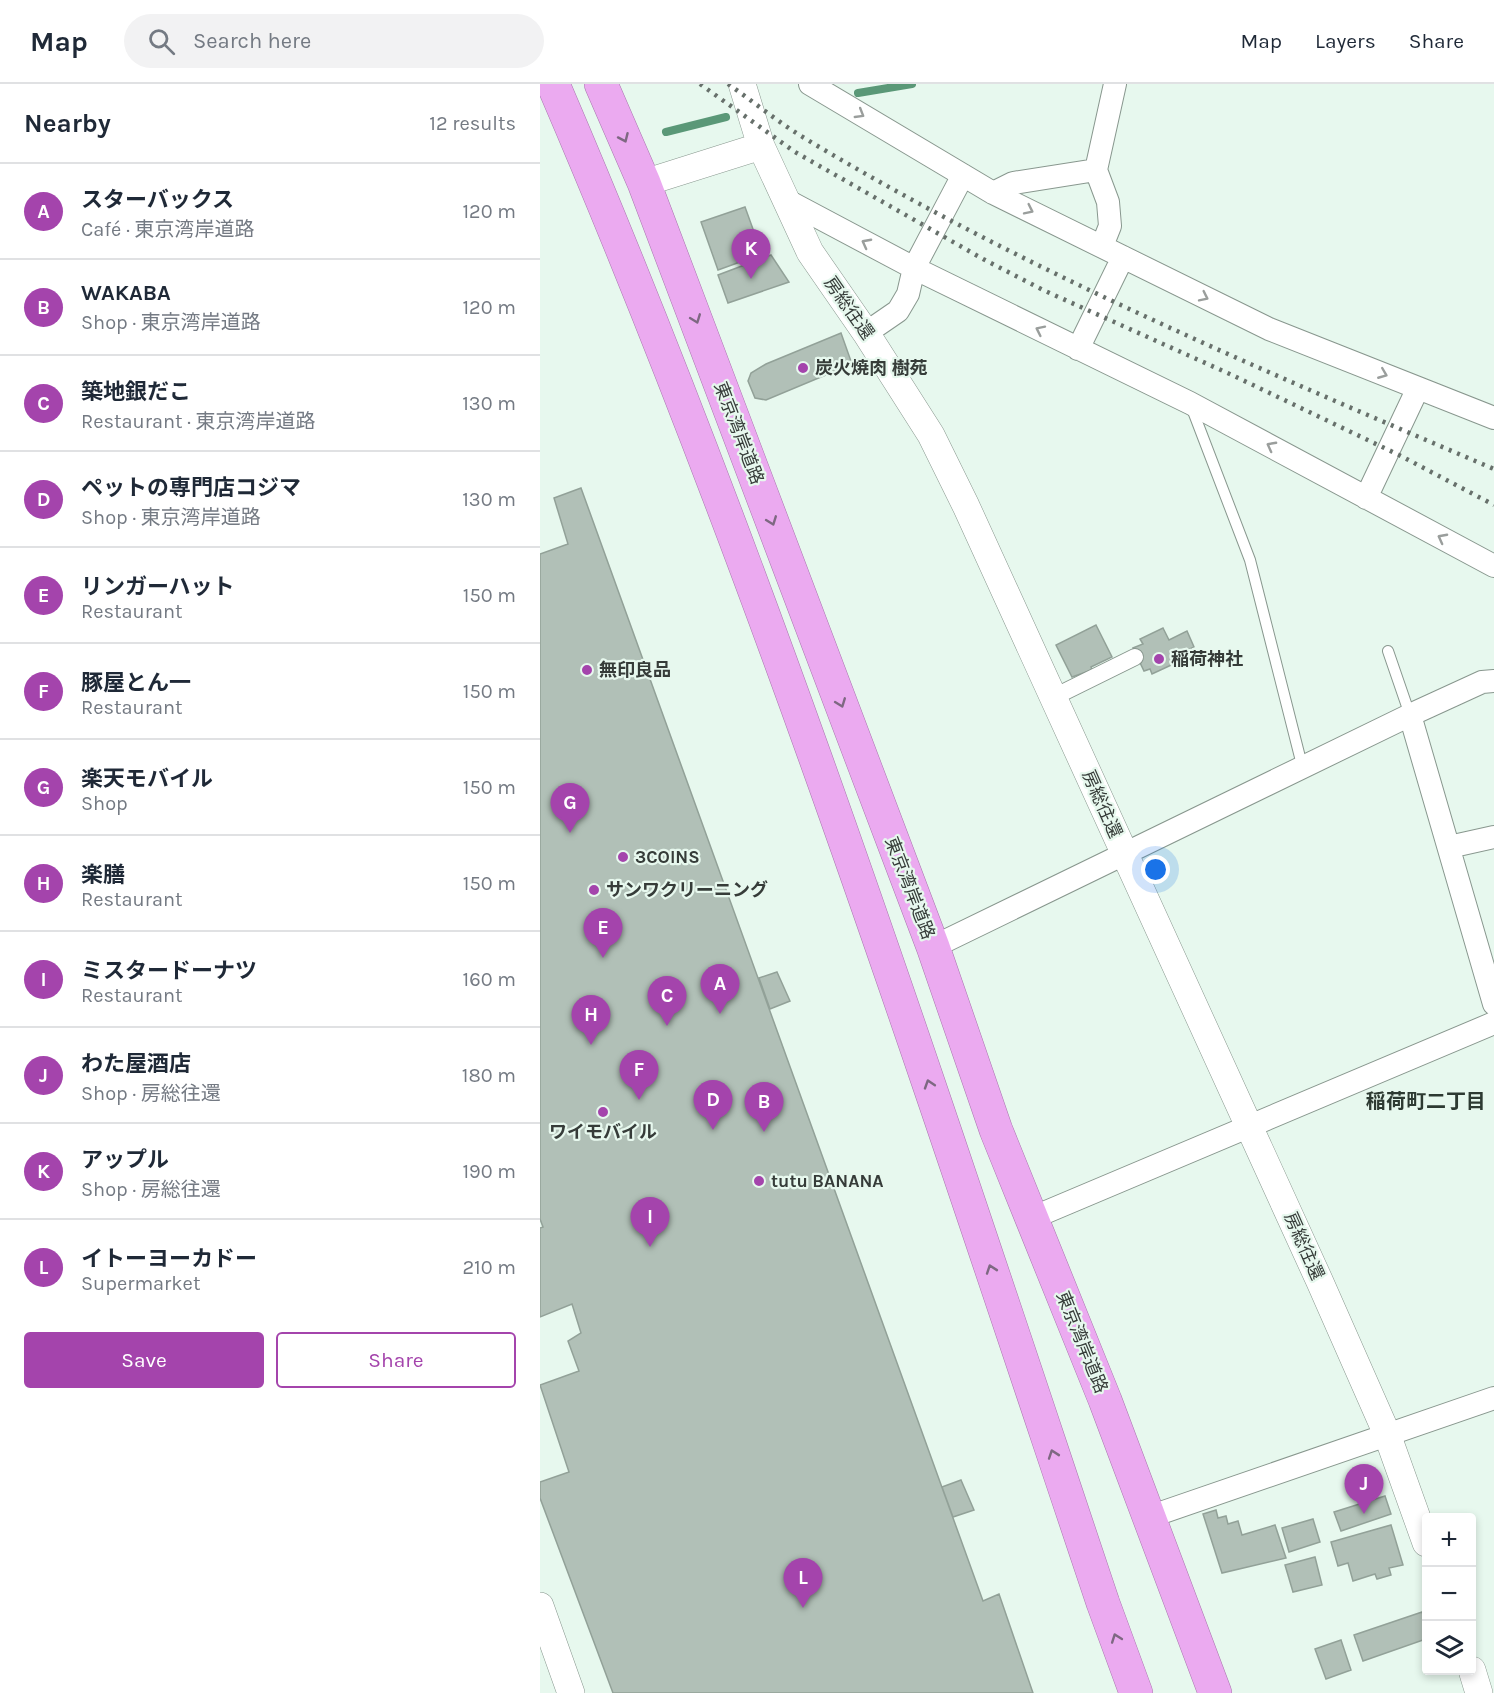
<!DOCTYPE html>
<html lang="en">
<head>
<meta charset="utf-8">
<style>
  :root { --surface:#fff; --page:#f2f2f3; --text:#1f2937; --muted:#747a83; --line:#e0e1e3; --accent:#a444ac }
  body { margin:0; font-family:Karla,"Noto Sans JP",sans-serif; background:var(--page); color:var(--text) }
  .controls { position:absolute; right:18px; bottom:18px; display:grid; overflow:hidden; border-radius:6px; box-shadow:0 3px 9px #0003 }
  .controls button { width:54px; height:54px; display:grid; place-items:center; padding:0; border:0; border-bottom:2px solid var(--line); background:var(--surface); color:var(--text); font:30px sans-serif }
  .you { position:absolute; left:616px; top:786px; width:21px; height:21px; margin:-15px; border:4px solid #fff; border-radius:50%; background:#1a73e8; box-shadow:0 0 0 9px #1a73e833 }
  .badge { display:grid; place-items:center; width:39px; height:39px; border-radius:50%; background:var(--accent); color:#fff; font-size:20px; font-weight:700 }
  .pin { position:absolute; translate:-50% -50px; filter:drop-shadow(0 2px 3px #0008) }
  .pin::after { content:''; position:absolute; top:32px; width:21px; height:18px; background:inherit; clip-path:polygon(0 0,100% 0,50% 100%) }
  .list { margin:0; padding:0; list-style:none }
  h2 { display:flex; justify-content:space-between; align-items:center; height:78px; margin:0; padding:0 24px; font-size:26px }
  h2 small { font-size:20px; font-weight:400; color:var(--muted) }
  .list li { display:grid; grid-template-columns:39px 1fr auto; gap:18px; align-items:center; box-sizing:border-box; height:96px; padding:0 24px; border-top:2px solid var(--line) }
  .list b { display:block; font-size:22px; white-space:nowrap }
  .list p { margin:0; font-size:20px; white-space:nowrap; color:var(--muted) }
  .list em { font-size:20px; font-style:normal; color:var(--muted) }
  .actions { display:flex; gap:12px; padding:18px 24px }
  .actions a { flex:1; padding:14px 0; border:2px solid var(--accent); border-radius:6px; text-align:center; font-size:21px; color:var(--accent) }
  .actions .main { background:var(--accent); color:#fff }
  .icon { flex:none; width:33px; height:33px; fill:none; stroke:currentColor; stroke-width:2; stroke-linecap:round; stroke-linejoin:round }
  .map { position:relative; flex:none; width:954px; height:1609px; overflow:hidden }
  header { display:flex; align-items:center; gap:36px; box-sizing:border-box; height:84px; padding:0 30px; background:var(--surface); border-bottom:2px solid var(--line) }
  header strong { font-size:28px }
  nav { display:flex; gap:33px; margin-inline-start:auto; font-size:21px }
  .search { width:420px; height:54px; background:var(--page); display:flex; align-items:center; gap:15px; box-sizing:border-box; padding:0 21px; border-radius:33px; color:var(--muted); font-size:22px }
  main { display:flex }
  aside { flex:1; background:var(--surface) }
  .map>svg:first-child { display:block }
</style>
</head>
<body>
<header>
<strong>Map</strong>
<div class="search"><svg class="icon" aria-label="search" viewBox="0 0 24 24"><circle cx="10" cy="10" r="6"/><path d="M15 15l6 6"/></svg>Search here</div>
<nav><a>Map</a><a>Layers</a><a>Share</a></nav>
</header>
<main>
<aside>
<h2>Nearby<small>12 results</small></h2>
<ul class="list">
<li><span class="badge">A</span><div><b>スターバックス</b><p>Café · 東京湾岸道路</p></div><em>120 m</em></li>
<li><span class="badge">B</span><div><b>WAKABA</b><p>Shop · 東京湾岸道路</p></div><em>120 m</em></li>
<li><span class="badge">C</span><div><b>築地銀だこ</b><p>Restaurant · 東京湾岸道路</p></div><em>130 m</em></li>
<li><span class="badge">D</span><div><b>ペットの専門店コジマ</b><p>Shop · 東京湾岸道路</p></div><em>130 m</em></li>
<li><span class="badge">E</span><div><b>リンガーハット</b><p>Restaurant</p></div><em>150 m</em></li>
<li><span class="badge">F</span><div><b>豚屋とん一</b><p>Restaurant</p></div><em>150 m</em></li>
<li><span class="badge">G</span><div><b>楽天モバイル</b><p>Shop</p></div><em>150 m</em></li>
<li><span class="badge">H</span><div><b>楽膳</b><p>Restaurant</p></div><em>150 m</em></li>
<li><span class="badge">I</span><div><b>ミスタードーナツ</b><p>Restaurant</p></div><em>160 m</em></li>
<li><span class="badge">J</span><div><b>わた屋酒店</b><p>Shop · 房総往還</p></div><em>180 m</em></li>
<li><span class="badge">K</span><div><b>アップル</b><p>Shop · 房総往還</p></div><em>190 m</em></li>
<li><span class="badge">L</span><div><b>イトーヨーカドー</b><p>Supermarket</p></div><em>210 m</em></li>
</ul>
<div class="actions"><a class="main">Save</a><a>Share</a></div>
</aside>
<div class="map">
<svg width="954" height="1609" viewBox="0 0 954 1609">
  <rect width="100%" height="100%" fill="#e7f8ee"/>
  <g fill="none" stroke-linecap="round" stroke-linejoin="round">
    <path stroke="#5a9877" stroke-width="8" d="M318,9l54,-9
      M126,48l60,-15"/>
  </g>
  <path fill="#b1c0b7" stroke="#92a198" stroke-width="1.5" d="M205,123l17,47 -44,16 -17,-48z
    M231,171l18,27 -61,21 -10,-28z
    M301,249l11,31 -86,36 -11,-2 -7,-17 3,-8 15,-9z
    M41,404l402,1113 16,-7 34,99h-420l-73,-195v-16l29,-10 -29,-87 39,-14 -11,-30 13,-8 -9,-29 -32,13v-89l3,-1 -3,-8v-665l28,-10 -14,-46z
    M556,541l16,32 -21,10 1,3 -20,7 -16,-32z
    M623,544l6,12 18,-9 7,16 -14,7 2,6 -30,14 -2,-5 -6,2 -11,-23 10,-4 -3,-5z
    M237,888l13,29 -20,8 -11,-31z
    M421,1396l13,30 -21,7 -11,-30z
    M845,1412l6,18 -50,17 -7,-19z
    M676,1426l2,8 8,-2 2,8 10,-3 4,14 33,-10 11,33 -64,15 -19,-59z
    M773,1435l7,23 -31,10 -7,-24z
    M851,1441l12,40 -14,3 2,7 -14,4 -2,-5 -22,7 -5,-18 -10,3 -7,-24z
    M775,1473l7,28 -29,7 -8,-27z
    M882,1528l4,13v14l-63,22 -9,-26z
    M801,1556l10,30 -25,9 -11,-30z"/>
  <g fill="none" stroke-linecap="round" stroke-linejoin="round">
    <g stroke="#88978e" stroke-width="12">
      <path id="service" d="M651,322l59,154 53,209
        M848,567l22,64"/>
    </g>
    <g stroke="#88978e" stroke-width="18">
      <path id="pedestrian" d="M514,613l81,-40"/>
    </g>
    <g stroke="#88978e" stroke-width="24">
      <path id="minor" d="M270,0l183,109 276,136 225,89
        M453,109l20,-10 83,-13
        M246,116l128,68 276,135 304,163
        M562,162l8,-20 -2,-24 -12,-32 19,-86
        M326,249l32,-22 10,-17 6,-26 49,-93
        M538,265l45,-92
        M826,414l52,-110
        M870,631l84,289
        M909,763l45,-10
        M393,863l477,-232 72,-33 12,-1
        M492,1134l462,-195
        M609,1433l345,-119"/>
    </g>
    <g stroke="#88978e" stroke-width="28">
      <path id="tertiary" d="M202,0l19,62 49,106 56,81 65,102 35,71 354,776 67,152 39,109
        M104,99l117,-37
        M0,1522l31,87
        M932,1586l7,23"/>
    </g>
    <g stroke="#a876ad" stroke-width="34">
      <path id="trunk" d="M13,0c213,495 379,1009 550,1519l33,90
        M61,0l43,99 289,764 63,183 109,270 110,293"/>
    </g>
    <use href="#service" stroke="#fff" stroke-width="10"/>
    <use href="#pedestrian" stroke="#fff" stroke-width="16"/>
    <use href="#minor" stroke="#fff" stroke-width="22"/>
    <use href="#tertiary" stroke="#fff" stroke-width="27"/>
    <use href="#trunk" stroke="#ebaaf0" stroke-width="33"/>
    <path stroke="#67706b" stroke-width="4.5" stroke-dasharray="3 6" stroke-linecap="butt" d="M160,0l95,68 188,107 60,31 189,85 167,80 95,50
      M188,0c26,18 51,39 78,55 219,132 454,230 688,330"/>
  </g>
  <defs><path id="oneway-chevron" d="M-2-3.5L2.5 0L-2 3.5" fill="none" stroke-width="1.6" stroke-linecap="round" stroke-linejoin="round" transform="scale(1.5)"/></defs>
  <g stroke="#9a9e9c">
    <use href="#oneway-chevron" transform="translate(320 30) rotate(31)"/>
    <use href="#oneway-chevron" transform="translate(489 126) rotate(26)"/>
    <use href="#oneway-chevron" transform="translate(326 159) rotate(-152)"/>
    <use href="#oneway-chevron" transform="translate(664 213) rotate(26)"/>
    <use href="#oneway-chevron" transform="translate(500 246) rotate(-154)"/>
    <use href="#oneway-chevron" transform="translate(843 290) rotate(22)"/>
    <use href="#oneway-chevron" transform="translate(731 362) rotate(-152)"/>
    <use href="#oneway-chevron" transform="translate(902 454) rotate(-152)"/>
  </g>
  <g stroke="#7e6882">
    <use href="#oneway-chevron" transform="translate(84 54) rotate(66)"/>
    <use href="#oneway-chevron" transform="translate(156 235) rotate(69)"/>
    <use href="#oneway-chevron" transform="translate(232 437) rotate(69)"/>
    <use href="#oneway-chevron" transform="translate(301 619) rotate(69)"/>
    <use href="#oneway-chevron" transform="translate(389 1000) rotate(-108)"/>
    <use href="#oneway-chevron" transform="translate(451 1185) rotate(-109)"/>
    <use href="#oneway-chevron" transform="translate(513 1370) rotate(-109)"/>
    <use href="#oneway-chevron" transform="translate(576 1554) rotate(-110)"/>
  </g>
  <g fill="#a444ac" stroke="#e7f8ee" stroke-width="2">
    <circle cx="263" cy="284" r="6"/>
    <circle cx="619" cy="575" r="6"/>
    <circle cx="47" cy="586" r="6"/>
    <circle cx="83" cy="773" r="6"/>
    <circle cx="54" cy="806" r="6"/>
    <circle cx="63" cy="1028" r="6"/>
    <circle cx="219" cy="1097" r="6"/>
  </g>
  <g text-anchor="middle" stroke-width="4.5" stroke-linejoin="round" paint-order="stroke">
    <g font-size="18" fill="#363c39" stroke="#e7f8ee">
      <text transform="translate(309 224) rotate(55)" y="6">房総往還</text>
      <text transform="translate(199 349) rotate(69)" y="6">東京湾岸道路</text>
      <text transform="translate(562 720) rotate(66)" y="6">房総往還</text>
      <text transform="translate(370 804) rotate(69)" y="6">東京湾岸道路</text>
      <text transform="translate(764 1162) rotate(66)" y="6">房総往還</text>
      <text transform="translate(542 1258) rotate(68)" y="6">東京湾岸道路</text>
    </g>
    <g font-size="18" font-weight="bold" fill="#363c39" stroke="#e7f8ee" text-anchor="start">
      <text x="275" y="290">炭火焼肉 樹苑</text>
      <text x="631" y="581">稲荷神社</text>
      <text x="59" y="592">無印良品</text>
      <text x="95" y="779">3COINS</text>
      <text x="66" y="812">サンワクリーニング</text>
      <text x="63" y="1054" text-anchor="middle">ワイモバイル</text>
      <text x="231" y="1103">tutu BANANA</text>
    </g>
    <g font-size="20" font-weight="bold" fill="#2d3a32" stroke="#e7f8ee">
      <text x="886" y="1024">稲荷町二丁目</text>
    </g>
  </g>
</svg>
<div class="controls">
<button>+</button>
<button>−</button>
<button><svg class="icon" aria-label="layers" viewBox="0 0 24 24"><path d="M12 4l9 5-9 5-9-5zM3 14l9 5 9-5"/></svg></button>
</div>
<div class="you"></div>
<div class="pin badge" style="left:180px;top:930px">A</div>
<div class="pin badge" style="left:224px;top:1048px">B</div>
<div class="pin badge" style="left:127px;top:942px">C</div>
<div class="pin badge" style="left:173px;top:1046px">D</div>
<div class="pin badge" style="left:63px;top:874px">E</div>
<div class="pin badge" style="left:99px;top:1016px">F</div>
<div class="pin badge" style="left:30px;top:749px">G</div>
<div class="pin badge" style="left:51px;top:961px">H</div>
<div class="pin badge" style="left:110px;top:1163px">I</div>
<div class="pin badge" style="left:824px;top:1430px">J</div>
<div class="pin badge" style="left:211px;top:195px">K</div>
<div class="pin badge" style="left:263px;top:1524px">L</div>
</div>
</main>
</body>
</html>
